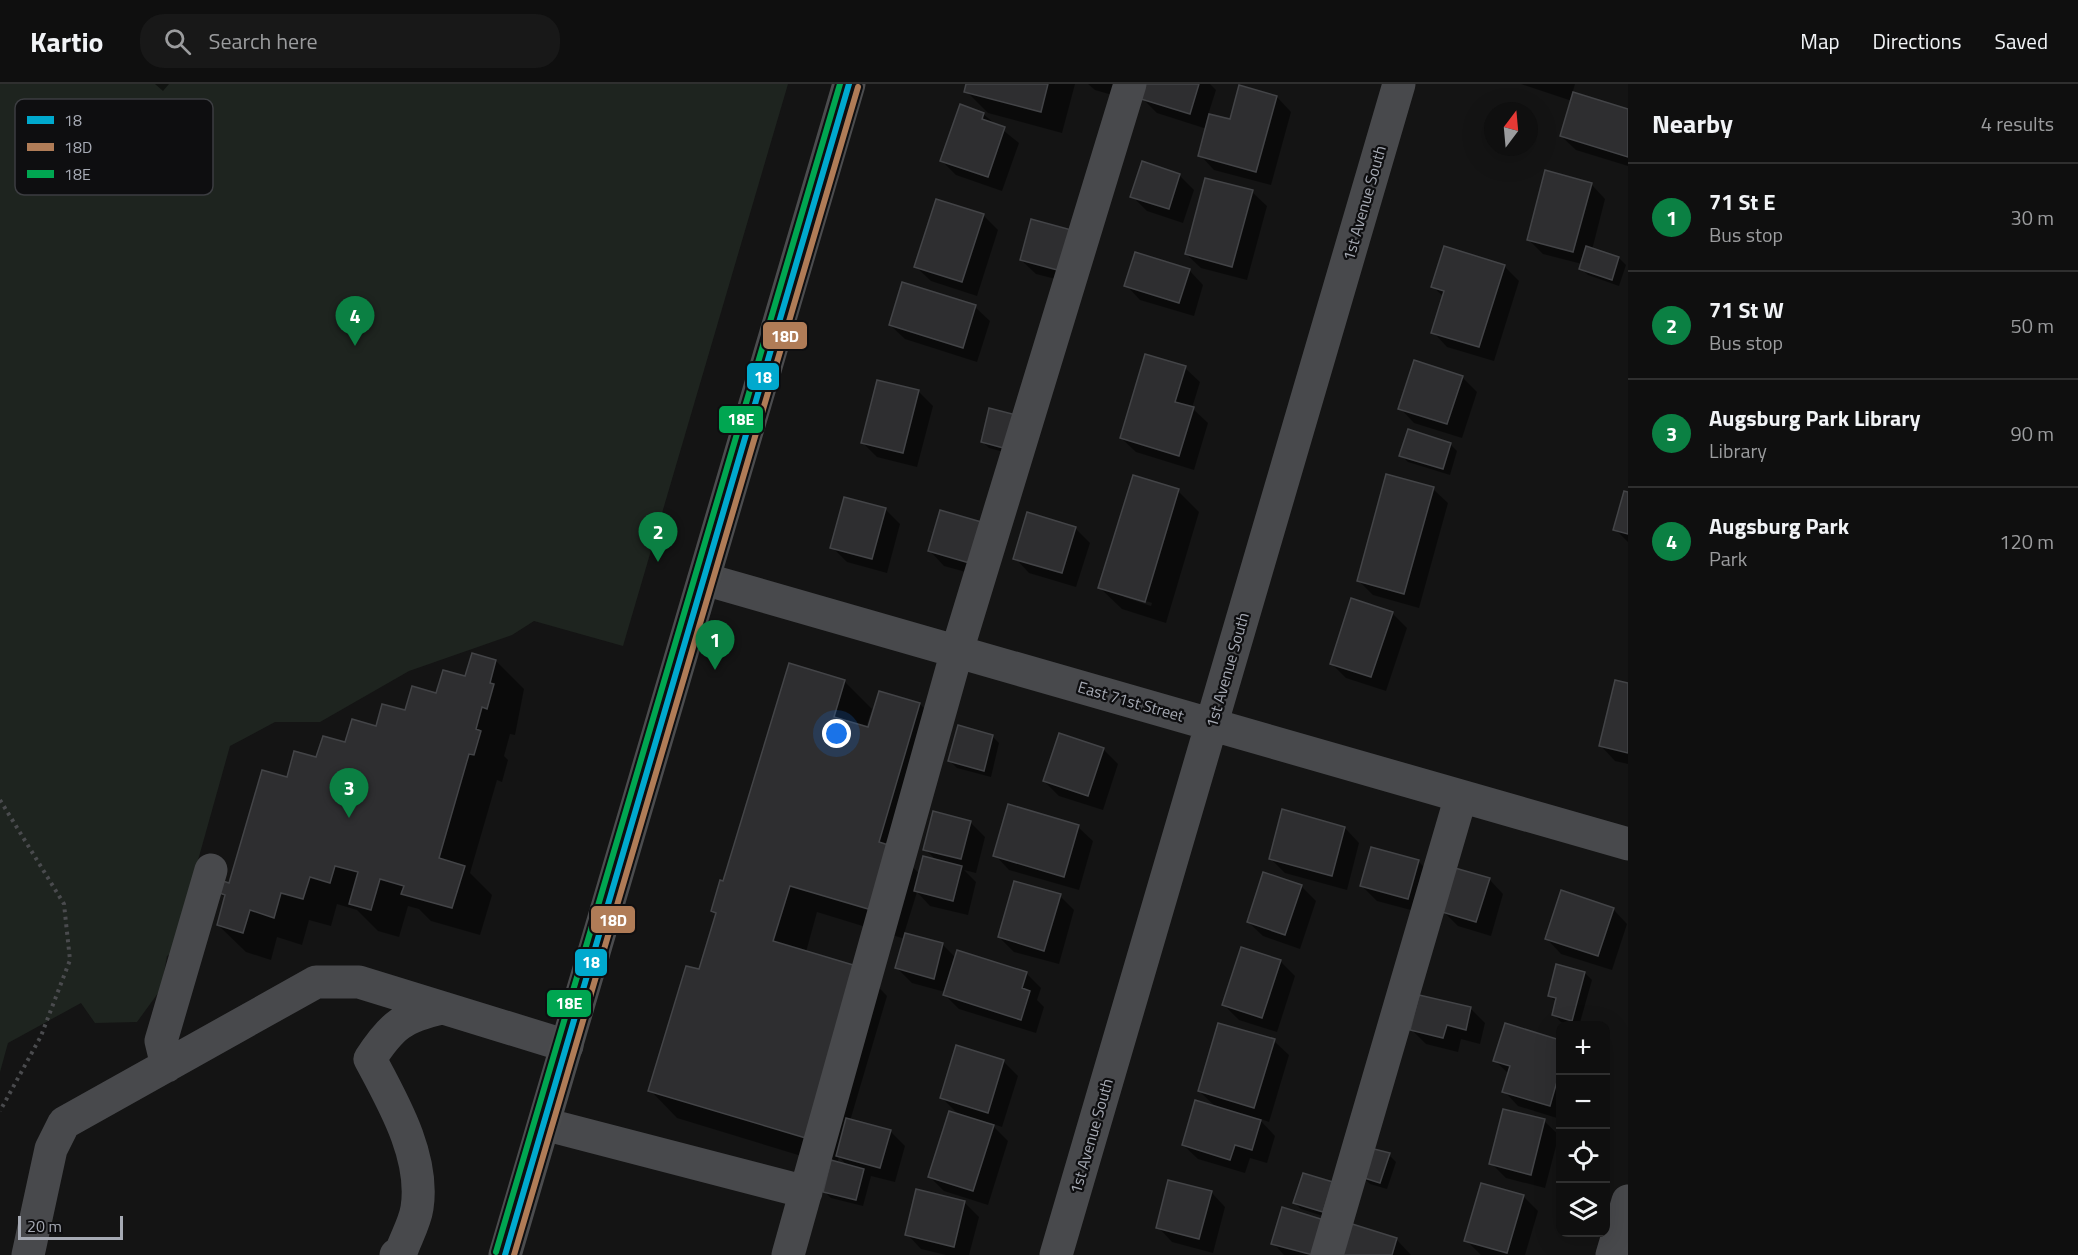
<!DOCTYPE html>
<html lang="en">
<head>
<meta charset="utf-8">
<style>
  :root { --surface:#0f0f0f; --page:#181818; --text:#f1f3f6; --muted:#9b9c9e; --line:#2f2f2f; --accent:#0b8043 }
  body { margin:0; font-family:"Titillium Web",sans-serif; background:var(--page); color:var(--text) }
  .controls { position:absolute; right:18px; bottom:18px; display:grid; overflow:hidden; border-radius:12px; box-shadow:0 6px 24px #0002 }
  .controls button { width:54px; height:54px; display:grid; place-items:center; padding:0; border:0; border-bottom:2px solid var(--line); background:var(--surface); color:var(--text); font:30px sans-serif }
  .compass { position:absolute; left:1484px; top:18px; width:54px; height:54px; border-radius:50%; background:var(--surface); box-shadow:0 6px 24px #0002; rotate:16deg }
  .scale { position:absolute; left:18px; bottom:15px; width:105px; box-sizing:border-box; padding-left:6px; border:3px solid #a6aab4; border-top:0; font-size:16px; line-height:21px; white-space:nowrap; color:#a6aab4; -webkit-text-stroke:4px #0e0e10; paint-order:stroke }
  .you { position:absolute; left:837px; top:650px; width:21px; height:21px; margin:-15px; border:4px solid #fff; border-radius:50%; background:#1a73e8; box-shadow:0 0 0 9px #1a73e833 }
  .badge { display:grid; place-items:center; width:39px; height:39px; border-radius:50%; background:var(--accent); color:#fff; font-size:20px; font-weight:700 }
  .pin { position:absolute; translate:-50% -50px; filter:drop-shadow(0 2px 3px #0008) }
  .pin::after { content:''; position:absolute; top:32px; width:21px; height:18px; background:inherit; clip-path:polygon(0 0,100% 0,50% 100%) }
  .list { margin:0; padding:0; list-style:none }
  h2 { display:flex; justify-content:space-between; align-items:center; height:78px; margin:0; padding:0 24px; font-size:26px }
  h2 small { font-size:20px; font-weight:400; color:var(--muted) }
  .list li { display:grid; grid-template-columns:39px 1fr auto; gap:18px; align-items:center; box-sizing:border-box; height:108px; padding:0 24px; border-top:2px solid var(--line) }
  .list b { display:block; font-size:22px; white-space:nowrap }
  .list p { margin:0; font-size:20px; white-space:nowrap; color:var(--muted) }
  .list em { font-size:20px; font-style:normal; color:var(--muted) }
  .icon { flex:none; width:33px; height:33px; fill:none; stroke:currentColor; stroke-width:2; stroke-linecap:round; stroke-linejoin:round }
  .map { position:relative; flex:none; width:1628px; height:1171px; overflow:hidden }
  header { display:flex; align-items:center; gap:36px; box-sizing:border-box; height:84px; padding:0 30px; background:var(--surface); border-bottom:2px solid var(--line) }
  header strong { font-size:28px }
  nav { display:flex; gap:33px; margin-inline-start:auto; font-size:21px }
  .search { width:420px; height:54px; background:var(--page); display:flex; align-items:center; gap:15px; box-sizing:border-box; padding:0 21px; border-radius:24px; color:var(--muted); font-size:22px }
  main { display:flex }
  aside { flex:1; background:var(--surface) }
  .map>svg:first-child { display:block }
</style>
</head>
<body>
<header>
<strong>Kartio</strong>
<div class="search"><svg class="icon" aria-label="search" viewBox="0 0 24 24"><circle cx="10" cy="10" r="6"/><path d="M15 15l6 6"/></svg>Search here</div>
<nav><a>Map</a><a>Directions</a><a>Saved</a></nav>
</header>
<main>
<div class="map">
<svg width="1628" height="1171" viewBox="0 0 1628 1171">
  <rect width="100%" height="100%" fill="#141414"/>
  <path fill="#1e241f" d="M0,0h788l-165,562 -89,-25 -22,14 -103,36 -89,51h-45l-45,24 -58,207 -5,3 -6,33 -24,33 -42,1 -14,-20 -73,40 -8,29z"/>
  <path fill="#0007" fill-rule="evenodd" d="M155,0h14l-6,7z
    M968,0h107l-13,49 -74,-20 -22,-22z
    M1088,0h49l-4,17 -38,-11z
    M1147,0h63l6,6 -8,25 23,6 9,-34 37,10 14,15 -20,73 -57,-15 -14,-15 7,-26 -50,-16 -14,-14z
    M1521,0h54l-3,10 56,17v55l-52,-16 -15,-14 11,-35z
    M983,30l36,29 -17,48 -46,-16 -14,-14z
    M1179,91l15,15 -11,33 -36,-12 -15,-15z
    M1591,100l14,15 -13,51 27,8 7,7 -7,21 -31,-11 -7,-7 1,-4 -39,-10 -15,-15z
    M1252,108l15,14 -20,74 -46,-12 -15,-14z
    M983,131l15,15 -21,66 -46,-15 -15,-14z
    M1032,137l47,64 -43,-11 -15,-14z
    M1504,182l15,15 -25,80 -47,-14 -14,-15 11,-35 -11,-10z
    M1189,186l14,15 -9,31 -54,-16 -14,-15z
    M975,223l15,14 -13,41 -72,-23 -15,-14z
    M1185,284l15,14 -8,26 16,15 -14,47 -58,-18 -15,-14z
    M1462,293l15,15 -15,46 -48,-15 -14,-15z
    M878,297l41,11 14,14 -16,61 -40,-10 -15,-15z
    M990,326l28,46 -29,-8 -7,-7z
    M1450,360l7,7 -7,24 -42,-13 -7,-7z
    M1433,405l15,14 -29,105 -46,-13 -14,-14z
    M1178,407l21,21 -33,111 -44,-14 -22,-21zM1124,510l28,9 -1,3 -27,-9z
    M1628,410v48l-13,-13z
    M845,415l41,11 14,14 -13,49 -40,-11 -15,-15z
    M941,428l47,66 -44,-12 -14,-15z
    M1075,444l15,15 -14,44 -47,-14 -14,-15z
    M1392,529l15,15 -21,63 -40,-13 -15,-15z
    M473,571l23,6 28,28 -9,46 -5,-1 -6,22 4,4 -6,22 -5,-2 -27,93 22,22 -12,40 -49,-14 -12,-12 -11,-3 -9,31 -21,-6 -21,-21 -20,-6 -6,22 -22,-6 -7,25 -25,-8 -6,23 -25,-8 -28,-27 8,-26 -7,-7 11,-7 58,-106 29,-20 149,-81z
    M844,597l28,28 -6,19 54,-24 27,28 -39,131 12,11 17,-13 -12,-12 45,-27 15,15 -9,36 -12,-3 12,12 -8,33 -38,-9 -13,-14 -13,42 39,11 13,13 70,15 15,15 -4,12 7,7 -8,26 -77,-24 -15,-15 1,-2 -33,-9 -15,-15 8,-29 -88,-27 -11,40 54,16 27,28 -37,125 40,10 15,15 -10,36 -24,-6 -8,30 -32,-8 -7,-7 7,-26 -154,-47 -27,-28 50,-119 17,-56 -5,-4 12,-28zM839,1073l9,9 -11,-3z
    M1628,600v80l-13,-3 -14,-15z
    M992,652l7,7 -8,34 -34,-9 -7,-7z
    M1103,665l15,15 -15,46 -44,-14 -15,-15z
    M1078,743l15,14 -14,49 -70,-20 -14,-15z
    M1345,744l14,15 -12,47 -62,-17 -15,-15z
    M1418,777l15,15 -11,37 -45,-12 -15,-15z
    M1489,795l14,15 -12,42 -33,-10 -14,-14z
    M1301,802l15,15 -16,48 -37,-13 -15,-14z
    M1060,812l14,14 -15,54 -45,-12 -15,-15z
    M1613,825l14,15 -15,46 -51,-16 -14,-15z
    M1280,877l15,15 -18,56 -38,-12 -15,-15z
    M1585,889l7,7 -13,46 -18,-4 -7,-7 3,-12 -8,-8z
    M1420,912l51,13 14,14 -5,21 -19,-5 -3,13 -32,-8 -14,-14z
    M1506,941l54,17v77l-42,-13 -14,-15 5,-17 -14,-13z
    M1274,957l15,14 -20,67 -11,-4 17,18 -8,27 -17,-5 -5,15 -47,-14 -15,-14 34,-37 -18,-17z
    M1003,977l15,15 -16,51 -12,-4 18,18 -20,64 -44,-14 -14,-14 30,-61 -19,-19z
    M1544,1037l15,14 -14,53 -39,-10 -15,-15z
    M1389,1071l7,7 -9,27 -17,-5 -7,-7z
    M1304,1090l25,44 -28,-9 -7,-7z
    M1211,1108l14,15 -12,46 -41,-11 -14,-15z
    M1523,1112l15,15 -13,44h-44l-15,-15z
    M965,1119l14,14 -10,38h-23l-25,-6 -14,-15z
    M1396,1155l15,16h-70z
    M1273,1159l59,12h-48z"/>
  <path fill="#2e2e30" stroke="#434447" stroke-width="1.5" d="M966,0h82l-7,28 -77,-20z
    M1145,0h54l-9,30 -49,-15z
    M1239,1l38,11 -21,76 -58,-16 11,-42 21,5z
    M1573,8l55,17v48l-68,-21z
    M960,20l24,9 -2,6 23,8 -17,50 -48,-16z
    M1142,77l38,13 -11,35 -39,-12z
    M1545,86l47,13 -19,69 -46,-12z
    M1205,94l48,12 -21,77 -47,-13z
    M936,115l48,15 -22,68 -48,-15z
    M1031,135l44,12 -10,41 -45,-12z
    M1444,162l61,19 -26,82 -48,-14 13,-42 -13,-4z
    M1586,162l33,11 -7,23 -33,-11z
    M1135,168l55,17 -11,34 -55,-17z
    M902,198l74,23 -13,43 -74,-23z
    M1145,270l41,12 -11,36 19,5 -15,49 -59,-18z
    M1414,276l49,16 -16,48 -49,-15z
    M877,296l42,10 -16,63 -42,-10z
    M989,324l31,8 -9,34 -30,-8z
    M1408,345l43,14 -8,26 -44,-13z
    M1386,390l48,13 -30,107 -47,-13z
    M1133,391l46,14 -34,113 -47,-14z
    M1624,407l4,1v42l-15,-4z
    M844,413l42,11 -14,51 -42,-11z
    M940,426l45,13 -12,41 -45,-13z
    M1027,428l49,15 -14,46 -49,-14z
    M1351,514l42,14 -22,65 -41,-13z
    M472,569l24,7 -6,23 4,1 -7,25 -5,-2 -6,22 5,2 -7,24 -5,-1 -30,104 26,8 -13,42 -51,-14 3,-8 -24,-7 -9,31 -22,-6 9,-32 -23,-6 -5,17 -20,-6 -7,22 -22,-6 -7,25 -24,-8 -7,23 -26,-8 8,-30 -8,-3 3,-12 9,3 33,-113 25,7 7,-26 22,6 7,-21 22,6 7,-23 24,7 6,-22 23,6 7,-24 24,7 7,-23 22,6z
    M789,579l56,17 -11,37 34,10 11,-36 41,12 -41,139 16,5 -20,64 -85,-25 -17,55 87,26 -51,172 -161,-48 38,-125 13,3 17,-56 -5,-2 9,-31 3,1z
    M1615,596l13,3v70l-29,-7z
    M958,641l35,10 -9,36 -36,-10z
    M1059,649l45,15 -16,48 -45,-15z
    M1008,720l71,21 -15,52 -71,-21z
    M1282,725l63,18 -13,49 -63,-17z
    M933,727l38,10 -10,38 -38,-9z
    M1371,763l48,13 -11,39 -48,-13z
    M923,772l39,10 -9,35 -39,-10z
    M1455,784l35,10 -14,44 -34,-10z
    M1263,788l39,13 -17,50 -38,-13z
    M1014,797l47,13 -17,57 -46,-14z
    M1561,806l53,18 -16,48 -53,-17z
    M905,849l38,10 -9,36 -39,-11z
    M1241,863l40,13 -19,58 -40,-13z
    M957,866l70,22 -5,16 8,3 -9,29 -78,-25z
    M1556,880l29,8 -13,49 -20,-6 4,-17 -8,-2z
    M1419,911l52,12 -5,23 -19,-5 -4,13 -33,-8z
    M1218,939l57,16 -21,69 -56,-17z
    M1505,939l55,17v31l-10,35 -48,-14 8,-26 -17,-5z
    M956,961l48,15 -16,53 -48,-15z
    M1195,1016l66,20 -9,30 -17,-5 -5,15 -48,-15z
    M1503,1025l42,10 -14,56 -42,-11z
    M949,1027l45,14 -21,66 -45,-14z
    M846,1034l45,12 -11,38 -44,-12z
    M1370,1064l20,5 -10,30 -19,-6z
    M831,1076l33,9 -8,31 -33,-8z
    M1303,1089l30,9 -10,30 -30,-9z
    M1168,1096l44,11 -13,48 -43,-11z
    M1481,1099l43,12 -17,58 -43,-12z
    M916,1105l49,12 -11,46 -49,-12z
    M1282,1123l42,13 -11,35 -42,-11z
    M1349,1139l48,15 -5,17h-53z"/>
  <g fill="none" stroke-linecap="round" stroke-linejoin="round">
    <path stroke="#4a4b4e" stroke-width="4" stroke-dasharray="3 4.5" stroke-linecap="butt" d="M0,716l64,104 6,56 -29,76 -41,75"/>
    <path stroke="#48494c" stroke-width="33" d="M704,495l924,265
      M167,982l-6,-25 50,-171
      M544,1040l262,68
      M28,1171l23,-106 13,-26 252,-141h43l208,64
      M396,1171l5,-3c5,-14 14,-30 16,-44 8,-51 -24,-106 -47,-149 22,-34 33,-42 72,-51
      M788,1171l169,-604 173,-567
      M1056,1171l343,-1171
      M1327,1171l134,-459
      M1612,1171l16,-54"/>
    <path stroke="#4b4c4e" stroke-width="33" d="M505,1171l344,-1171"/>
    <g stroke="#0e0e10" stroke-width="10">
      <path id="bus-1" d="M505,1171l344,-1171"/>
    </g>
    <g stroke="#0e0e10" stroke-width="10">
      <path id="bus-2" d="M514,1171l344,-1168"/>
    </g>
    <g stroke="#0e0e10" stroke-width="10">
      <path id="bus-3" d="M496,1168l344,-1168"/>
    </g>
    <use href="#bus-1" stroke="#00a9ce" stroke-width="6"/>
    <use href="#bus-2" stroke="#b07c57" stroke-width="6"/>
    <use href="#bus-3" stroke="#00a651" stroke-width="6"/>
  </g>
  <g text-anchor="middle" stroke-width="4.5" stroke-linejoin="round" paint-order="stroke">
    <g font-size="16" fill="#a6aab4" stroke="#0e0e10">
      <text transform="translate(1364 119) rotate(-74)" y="6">1st Avenue South</text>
      <text transform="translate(1227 586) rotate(-74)" y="6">1st Avenue South</text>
      <text transform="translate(1131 617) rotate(16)" y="6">East 71st Street</text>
      <text transform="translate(1091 1052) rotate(-74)" y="6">1st Avenue South</text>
    </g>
  </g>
  <rect x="15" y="15" width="198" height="96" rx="9" fill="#0e0e10" stroke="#3c3d41" stroke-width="1.5"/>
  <rect x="27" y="32" width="27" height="8" fill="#00a9ce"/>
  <rect x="27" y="59" width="27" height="8" fill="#b07c57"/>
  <rect x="27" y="86" width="27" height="8" fill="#00a651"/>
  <g font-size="16" fill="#a6aab4">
    <text x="64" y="42">18</text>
    <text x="64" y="69">18D</text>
    <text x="64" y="96">18E</text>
  </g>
  <g stroke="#0e0e10" stroke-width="2">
    <rect x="762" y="237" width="46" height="29" rx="6" fill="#b07c57"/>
    <rect x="746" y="278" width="34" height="29" rx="6" fill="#00a9ce"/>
    <rect x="718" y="321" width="46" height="29" rx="6" fill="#00a651"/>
    <rect x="590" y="821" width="46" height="29" rx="6" fill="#b07c57"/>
    <rect x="574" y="864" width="34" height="29" rx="6" fill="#00a9ce"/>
    <rect x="546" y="905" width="46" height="29" rx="6" fill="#00a651"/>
  </g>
  <g font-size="16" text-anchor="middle" font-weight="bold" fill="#fff">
    <text x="785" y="258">18D</text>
    <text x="763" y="299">18</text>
    <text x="741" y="341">18E</text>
    <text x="613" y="842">18D</text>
    <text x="591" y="884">18</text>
    <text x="569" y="925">18E</text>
  </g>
</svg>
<div class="controls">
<button>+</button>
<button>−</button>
<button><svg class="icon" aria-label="locate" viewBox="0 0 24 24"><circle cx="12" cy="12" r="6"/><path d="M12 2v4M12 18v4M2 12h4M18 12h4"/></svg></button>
<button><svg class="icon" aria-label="layers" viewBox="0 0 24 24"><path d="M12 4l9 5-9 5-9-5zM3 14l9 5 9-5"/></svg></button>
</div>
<svg class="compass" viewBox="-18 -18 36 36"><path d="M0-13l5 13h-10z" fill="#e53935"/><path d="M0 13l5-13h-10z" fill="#9b9c9e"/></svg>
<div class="scale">20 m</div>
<div class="you"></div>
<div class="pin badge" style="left:715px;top:586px">1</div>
<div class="pin badge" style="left:658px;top:478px">2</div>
<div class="pin badge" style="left:349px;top:734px">3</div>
<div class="pin badge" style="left:355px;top:262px">4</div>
</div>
<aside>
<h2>Nearby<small>4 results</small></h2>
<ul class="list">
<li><span class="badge">1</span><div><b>71 St E</b><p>Bus stop</p></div><em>30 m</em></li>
<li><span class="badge">2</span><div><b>71 St W</b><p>Bus stop</p></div><em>50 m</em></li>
<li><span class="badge">3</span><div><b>Augsburg Park Library</b><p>Library</p></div><em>90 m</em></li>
<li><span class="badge">4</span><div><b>Augsburg Park</b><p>Park</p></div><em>120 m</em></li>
</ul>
</aside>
</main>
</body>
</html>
